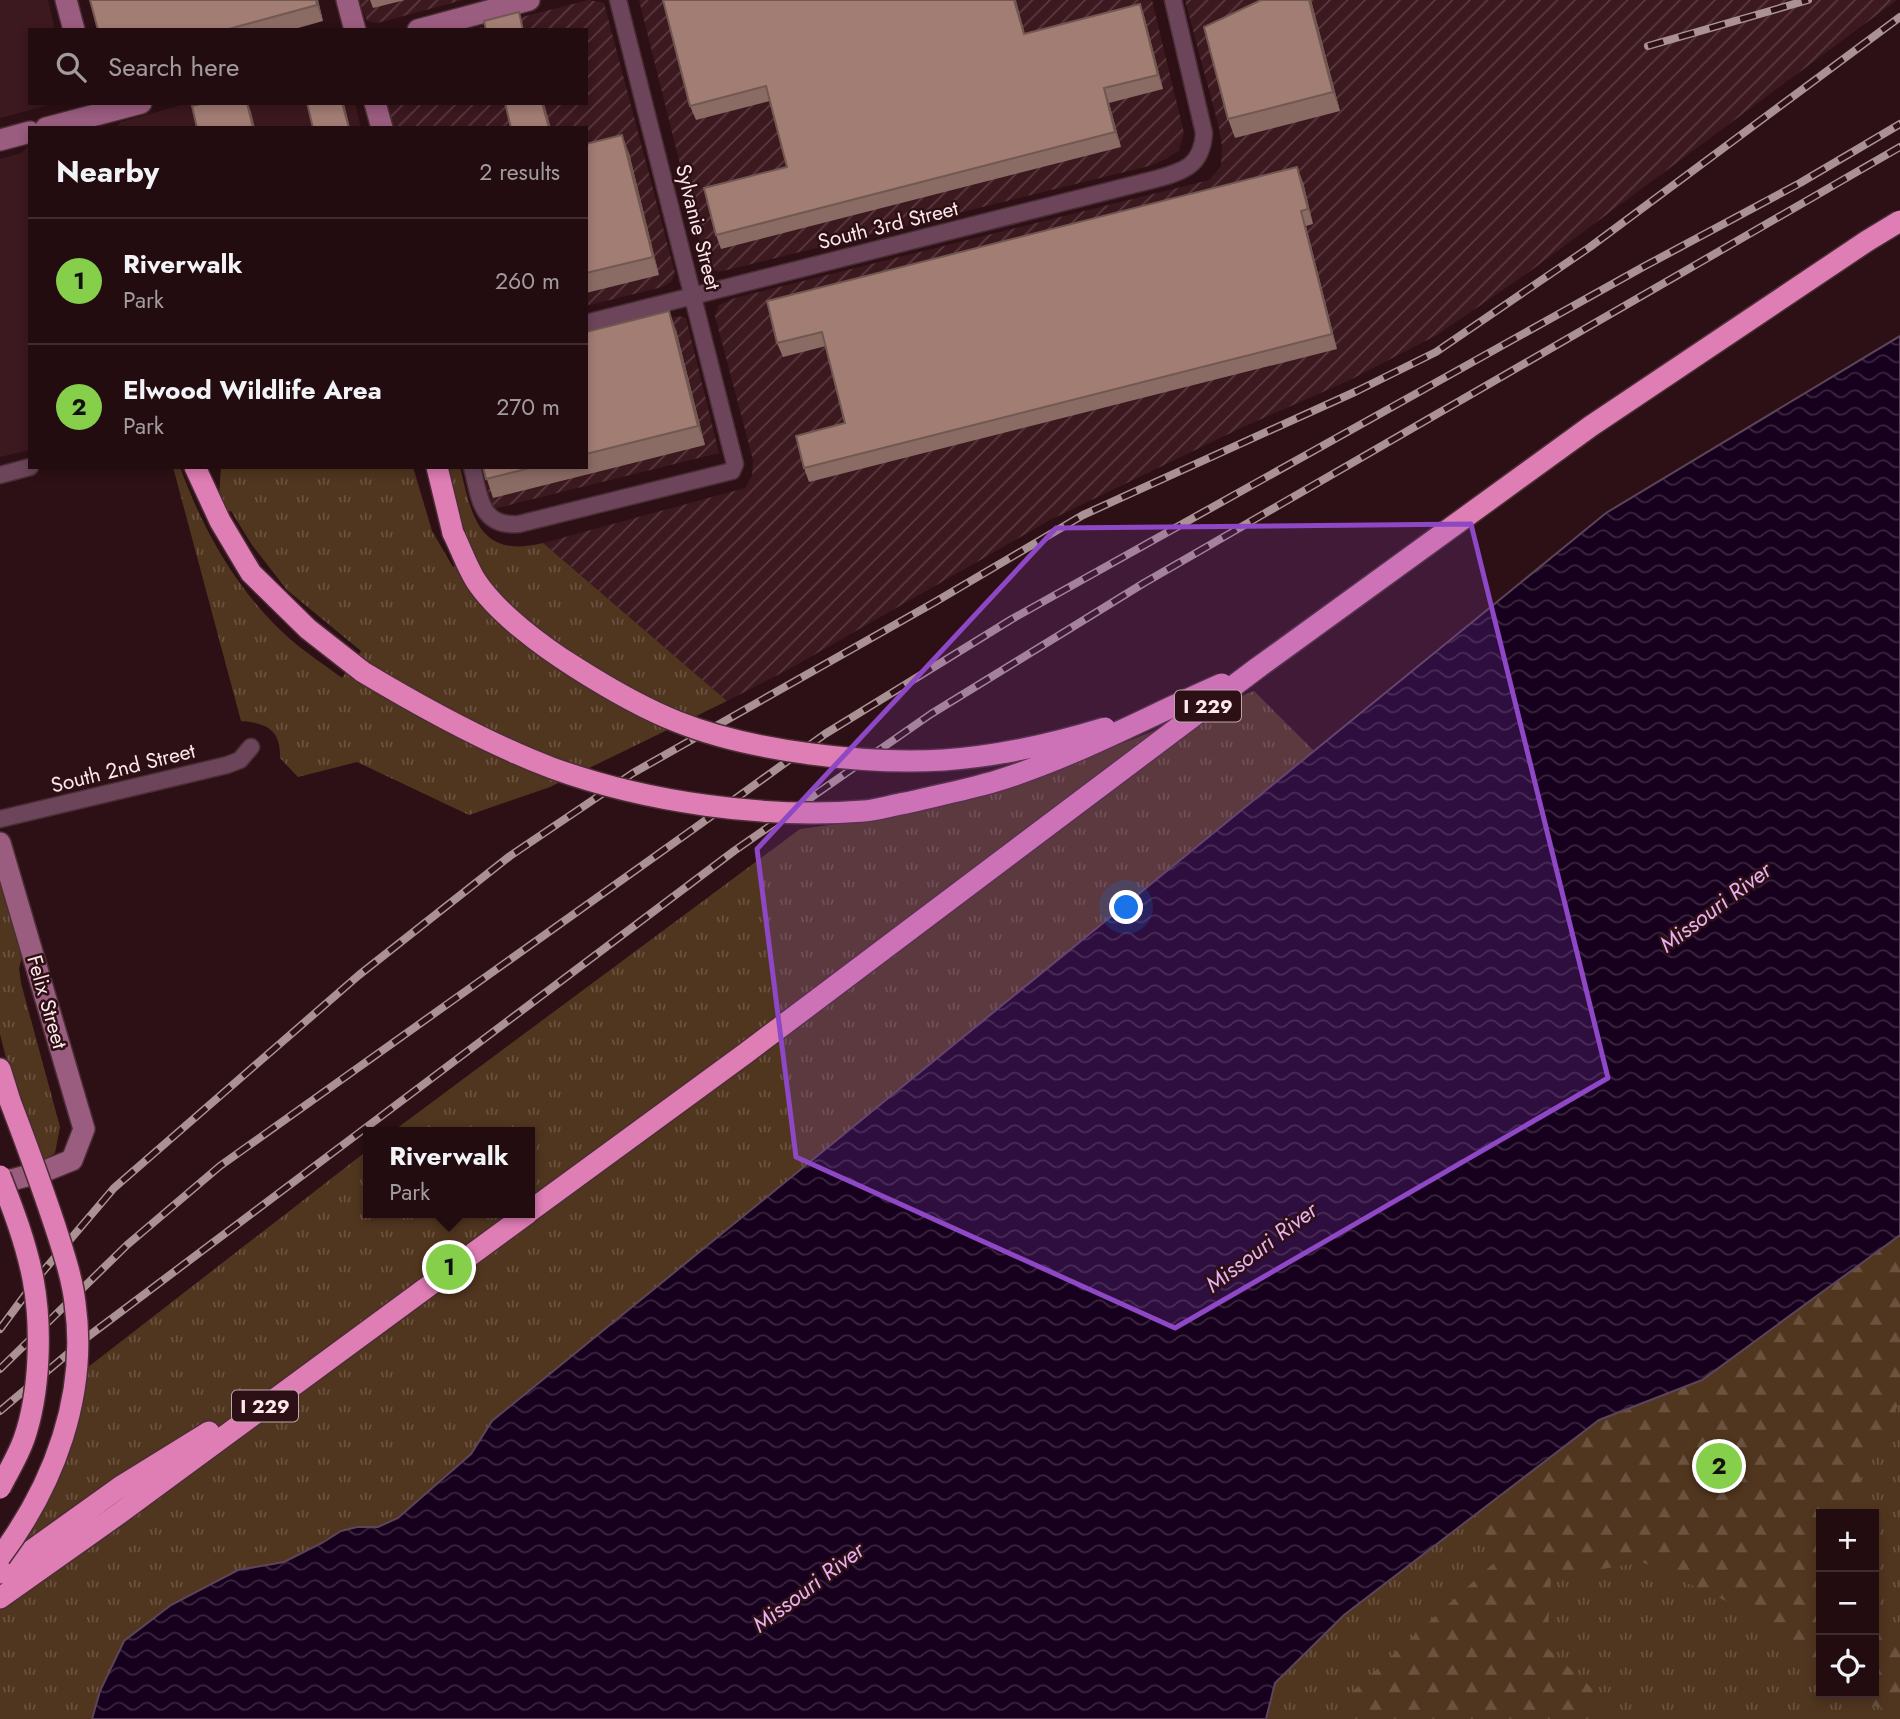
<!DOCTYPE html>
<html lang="en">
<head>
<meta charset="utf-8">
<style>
  :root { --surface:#220c10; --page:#2e1a1e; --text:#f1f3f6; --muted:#a29b9f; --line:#3f2c30; --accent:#86cf4b }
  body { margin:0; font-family:Jost,sans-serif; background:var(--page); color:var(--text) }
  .controls { position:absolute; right:21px; bottom:21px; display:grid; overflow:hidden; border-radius:0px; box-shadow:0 4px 10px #0003 }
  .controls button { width:63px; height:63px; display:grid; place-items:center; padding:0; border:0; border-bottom:2px solid var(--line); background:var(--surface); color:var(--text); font:35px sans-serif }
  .you { position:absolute; left:1127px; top:908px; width:24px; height:24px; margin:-18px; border:5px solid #fff; border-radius:50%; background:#1a73e8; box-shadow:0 0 0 10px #1a73e833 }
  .badge { display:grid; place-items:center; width:46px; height:46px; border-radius:50%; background:var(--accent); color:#111; font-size:23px; font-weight:700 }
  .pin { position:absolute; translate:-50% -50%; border:4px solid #fff; box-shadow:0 2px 7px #0006 }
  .popup { position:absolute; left:363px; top:1127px; width:172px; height:91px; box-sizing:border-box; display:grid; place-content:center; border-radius:0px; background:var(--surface); filter:drop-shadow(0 2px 5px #0005); font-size:23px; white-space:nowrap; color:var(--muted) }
  .popup b { font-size:26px; color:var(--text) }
  .popup::after { content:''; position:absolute; left:50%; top:100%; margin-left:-14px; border:14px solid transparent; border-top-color:var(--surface) }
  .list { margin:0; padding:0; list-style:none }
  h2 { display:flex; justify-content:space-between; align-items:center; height:91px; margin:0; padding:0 28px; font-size:30px }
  h2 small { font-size:23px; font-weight:400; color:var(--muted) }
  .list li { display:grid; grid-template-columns:46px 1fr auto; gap:21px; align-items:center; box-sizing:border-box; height:126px; padding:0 28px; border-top:2px solid var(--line) }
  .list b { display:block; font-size:26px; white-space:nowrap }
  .list p { margin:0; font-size:23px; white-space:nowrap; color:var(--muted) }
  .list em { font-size:23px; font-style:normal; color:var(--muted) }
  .icon { flex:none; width:38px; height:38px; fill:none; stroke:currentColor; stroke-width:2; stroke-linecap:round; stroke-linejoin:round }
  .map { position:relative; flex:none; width:1900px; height:1719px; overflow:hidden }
  .search { position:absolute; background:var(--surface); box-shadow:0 4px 10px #0003; left:28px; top:28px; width:560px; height:77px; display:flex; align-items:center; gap:18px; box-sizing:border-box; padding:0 24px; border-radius:0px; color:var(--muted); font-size:26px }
  .panel { position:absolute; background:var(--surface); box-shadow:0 4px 10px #0003; left:28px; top:126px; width:560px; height:343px; border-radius:0px }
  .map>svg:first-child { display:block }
</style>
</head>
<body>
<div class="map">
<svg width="1900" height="1719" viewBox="0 0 1900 1719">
  <defs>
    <pattern id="industrial-furrows" width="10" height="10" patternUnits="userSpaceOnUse" patternTransform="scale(1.75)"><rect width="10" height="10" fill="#3c181f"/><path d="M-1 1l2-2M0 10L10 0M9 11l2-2" fill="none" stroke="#593a40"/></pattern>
    <pattern id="grass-tufts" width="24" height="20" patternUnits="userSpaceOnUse" patternTransform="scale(1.75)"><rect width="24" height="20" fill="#51361f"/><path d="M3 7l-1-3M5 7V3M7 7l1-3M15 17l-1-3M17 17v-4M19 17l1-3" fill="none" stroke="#6b5340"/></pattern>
    <pattern id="forest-firs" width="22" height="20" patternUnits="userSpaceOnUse" patternTransform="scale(1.75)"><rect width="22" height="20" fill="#51361f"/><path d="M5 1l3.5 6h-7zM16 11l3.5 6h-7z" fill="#6b5340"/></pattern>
    <pattern id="water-waves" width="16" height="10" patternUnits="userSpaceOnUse" patternTransform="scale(1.75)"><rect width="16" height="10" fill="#17001d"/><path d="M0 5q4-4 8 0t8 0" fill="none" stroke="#3a253e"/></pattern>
  </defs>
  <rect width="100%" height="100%" fill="#2d1015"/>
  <path fill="#3c181f" d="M0,0h48l7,30h-25v73h27l-57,15z
    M189,103h166l6,25h-244l3,-6z
    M30,145v305l-30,7v-298l21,-6z"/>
  <path fill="url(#industrial-furrows)" d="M359,0h104l-86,23 -10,-2z
    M589,0l15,3 71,270 -4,9 -9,5 -76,19v-178h-195l-6,-25h201v-73h-116z
    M639,0h513l32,133 -5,17 -13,9 -17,7 -430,106 -10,-4 -6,-12z
    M1185,0h712l-368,272 -92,63 -87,45 -109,48 -189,91 -261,149 -64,33 -184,-158 202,-55 7,-12 1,-16 -38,-144 4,-11 16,-7 474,-118 12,-14 1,-19 -3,-19z
    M678,316l8,2 33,135 -226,56 -11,-42h104v-128z"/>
  <path fill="url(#grass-tufts)" fill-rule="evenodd" d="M173,467h7c23,64 59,127 110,172 16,14 35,26 52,39l19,-27 -74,-61 -35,-45 -21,-34 -5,1 -7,-16 2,-29h192l19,64 21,36 21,-15 -18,-37 -11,-48h15c12,50 19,92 83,76l184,158 -177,86 -81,28 -112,-53 -59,15 -18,-19c1,-28 -13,-35 -39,-37z
    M1254,691l60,60 -822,670 -21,33 -73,64 -20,9h-21l-16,4 -19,12 -38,19 -46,8 -138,121 -8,28h-92v-156l83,-192 285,-221v63h162v-81h-138l408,-303 74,-10 161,-41z
    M0,861l24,90 -5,17 2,15 39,144 -5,26 -13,9 -36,-104 -6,-24z
    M1900,1235v484h-634l9,-35 69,-69 255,-195zM1821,1514h53v179h-53z"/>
  <path fill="url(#forest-firs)" d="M1900,1235v166l-52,104 -1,9h-26v159l-80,-65 -99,-46 -91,16 -4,70 46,41 -3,30h-241l4,-28 143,-130 -19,-48 122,-93 103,-40z
    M1874,1615l26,27v62l-8,7 -35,-10 -11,-8h28z"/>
  <path fill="url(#water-waves)" stroke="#5c455a" stroke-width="2" d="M1900,336v899l-198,145 -103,40 -255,195 -69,68 -9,36h-1174l8,-28 24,-50 47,-36 67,-35 46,-8 38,-19 19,-12 16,-4h21l20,-9 73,-64 21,-33 1114,-908z"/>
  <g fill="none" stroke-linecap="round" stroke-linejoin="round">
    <g stroke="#4a2e33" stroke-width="19">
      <path id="minor" d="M586,323l570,-144c28,-8 46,-13 48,-46l-31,-133
        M472,467c8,31 8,60 47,57l213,-53 3,-7 -117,-464
        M0,475l30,-8
        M0,819l227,-54 13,-5 11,-13"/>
    </g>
    <g stroke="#4a2e33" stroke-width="24">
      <path id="secondary" d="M66,0l8,30
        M347,0l8,30
        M418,30l111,-30
        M375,103l7,25
        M46,128l95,-25
        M0,140l30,-8
        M0,843l84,286 -12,31 -27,11 -45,12"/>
    </g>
    <g stroke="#4a2e33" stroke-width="24">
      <path id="motorway" d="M195,467l25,54 31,52 57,56 55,43
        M437,467l16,66
        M0,1069l10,32
        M0,1573l120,-86 89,-55
        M0,1598l120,-85 408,-300"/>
    </g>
    <use href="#minor" stroke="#6c455b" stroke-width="16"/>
    <use href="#secondary" stroke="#9a5c7f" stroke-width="21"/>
    <use href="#motorway" stroke="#df7db5" stroke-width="21"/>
    <g stroke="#aa9194" stroke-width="8">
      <path id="rail" d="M1648,46l160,-46
        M0,1329l40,-54 74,-87 245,-213 151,-119 123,-83 302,-171 148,-87 274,-124 79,-39 154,-105 310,-230
        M0,1369l127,-124 93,-79 479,-341 126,-91 187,-115 631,-352 157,-84 100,-59
        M0,1411l90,-76 644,-484 197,-137 213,-131 756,-436"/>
    </g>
    <use href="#rail" stroke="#2d1015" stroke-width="5" stroke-dasharray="16" stroke-linecap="butt"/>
    <g stroke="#4a2e33" stroke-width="24" stroke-linecap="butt">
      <path id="motorway-bridge" d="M453,533c8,16 14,34 23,48 21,32 67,66 99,86 33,21 67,41 103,55 72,29 189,43 266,38 54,-4 109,-16 161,-32
        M363,672c60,36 123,71 189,96 93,34 213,51 312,43 14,-1 28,-6 42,-8 29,-7 59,-13 87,-21 80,-24 153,-65 229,-98
        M0,1176c13,33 26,67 33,103 9,48 7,114 -9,160 -6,17 -16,33 -24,49
        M530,1211l216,-158 510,-384 335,-243 276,-185 33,-20
        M0,1557c54,-72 88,-162 75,-254 -3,-26 -12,-52 -20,-77 -14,-42 -29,-83 -45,-125"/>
    </g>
    <use href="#motorway-bridge" stroke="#df7db5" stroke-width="21"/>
  </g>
  <path fill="#8b6c64" d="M318,0l5,21 -32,9h-193z
    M370,0h35l-32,8z
    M663,0l362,34 115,-30 5,15 18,70 -54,14 12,44 -400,102 -5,-14 71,-68 -17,-66 -74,19 -6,-14z
    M1311,0l29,111 -105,27 -7,-19z
    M586,144l43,9 30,122 -73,18z
    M1303,182l10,42 -7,2 31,123 -528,133 -5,-14 41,-45 -19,-77 -43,11 -6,-14z
    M676,330l29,115 -212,53 -10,-31h103v-135z"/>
  <path fill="#715851" d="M316,0h2l5,21 -6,-16z
    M1014,0h2l13,49 -5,-15z
    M1309,0h2l29,111 -7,-19z
    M1140,4l5,15 18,70 -5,-14z
    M1104,88l5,15 12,44 -6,-15z
    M247,103h1l3,9 4,16h-2z
    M342,103h2l6,25h-1z
    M542,103h2l7,25h-2z
    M622,135l7,18 30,122 -6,-18z
    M1297,167l6,15 10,42 -5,-15z
    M1301,211l5,15 31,123 -5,-15z
    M669,311l7,19 29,115 -7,-19z"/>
  <path fill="#a27d74" stroke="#715851" stroke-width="2" d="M90,0h226l1,5 -92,25h-127z
    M663,0h351l10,34 116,-30 18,71 -54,13 11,44 -399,103 -12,-47 83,-21 -21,-81 -76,20z
    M1261,0h48l24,92 -105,27 -24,-92z
    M519,12l4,18h-37l-2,-9z
    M204,103h43l6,25h-56l-5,-22z
    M307,103h35l7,25h-36z
    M505,103h37l7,25h-38z
    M622,135l31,122 -67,16v-129z
    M1297,167l11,42 -7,2 31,123 -528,134 -8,-32 49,-13 -23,-91 -45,11 -10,-42z
    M669,311l29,115 -112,28v-122z
    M483,467h51l-48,12z"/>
  <path fill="#8e48c5" fill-opacity="0.2" stroke="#8e48c5" stroke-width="5" stroke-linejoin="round" d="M1471,524l137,554 -433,250 -379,-171 -39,-308 299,-321z"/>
  <g text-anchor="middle" stroke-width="5" stroke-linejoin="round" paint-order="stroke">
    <g fill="#2d1015" stroke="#bfa6a9" stroke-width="2">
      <rect x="1175" y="690.5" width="66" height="31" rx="5"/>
      <rect x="232" y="1390.5" width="66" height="31" rx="5"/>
    </g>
    <g font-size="19" font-weight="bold" fill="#fde7e9">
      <text x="1208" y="713">I 229</text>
      <text x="265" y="1413">I 229</text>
    </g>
    <g font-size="21" fill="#fde7e9" stroke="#2d1015">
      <text transform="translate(888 225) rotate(-14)" y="7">South 3rd Street</text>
      <text transform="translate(698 227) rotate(76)" y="7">Sylvanie Street</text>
      <text transform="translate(123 768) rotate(-14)" y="7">South 2nd Street</text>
      <text transform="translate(47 1002) rotate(74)" y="7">Felix Street</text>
    </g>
    <g font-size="23" font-style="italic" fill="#e7b0f1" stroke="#2d1015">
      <text transform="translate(1715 907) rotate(-37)" y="8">Missouri River</text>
      <text transform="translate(1261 1247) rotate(-37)" y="8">Missouri River</text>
      <text transform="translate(808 1587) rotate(-37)" y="8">Missouri River</text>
    </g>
  </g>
</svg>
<div class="controls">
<button>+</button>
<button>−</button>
<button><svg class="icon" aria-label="locate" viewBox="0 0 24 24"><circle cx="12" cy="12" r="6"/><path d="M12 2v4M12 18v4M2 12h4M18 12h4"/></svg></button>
</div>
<div class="you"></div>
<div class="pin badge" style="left:449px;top:1267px">1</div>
<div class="popup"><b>Riverwalk</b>Park</div>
<div class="pin badge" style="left:1719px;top:1466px">2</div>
<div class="search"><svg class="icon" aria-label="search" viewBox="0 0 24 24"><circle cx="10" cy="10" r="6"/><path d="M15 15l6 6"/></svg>Search here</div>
<section class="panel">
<h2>Nearby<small>2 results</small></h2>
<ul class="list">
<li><span class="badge">1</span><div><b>Riverwalk</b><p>Park</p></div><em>260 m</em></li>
<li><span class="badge">2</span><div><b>Elwood Wildlife Area</b><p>Park</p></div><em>270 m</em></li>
</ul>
</section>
</div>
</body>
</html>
